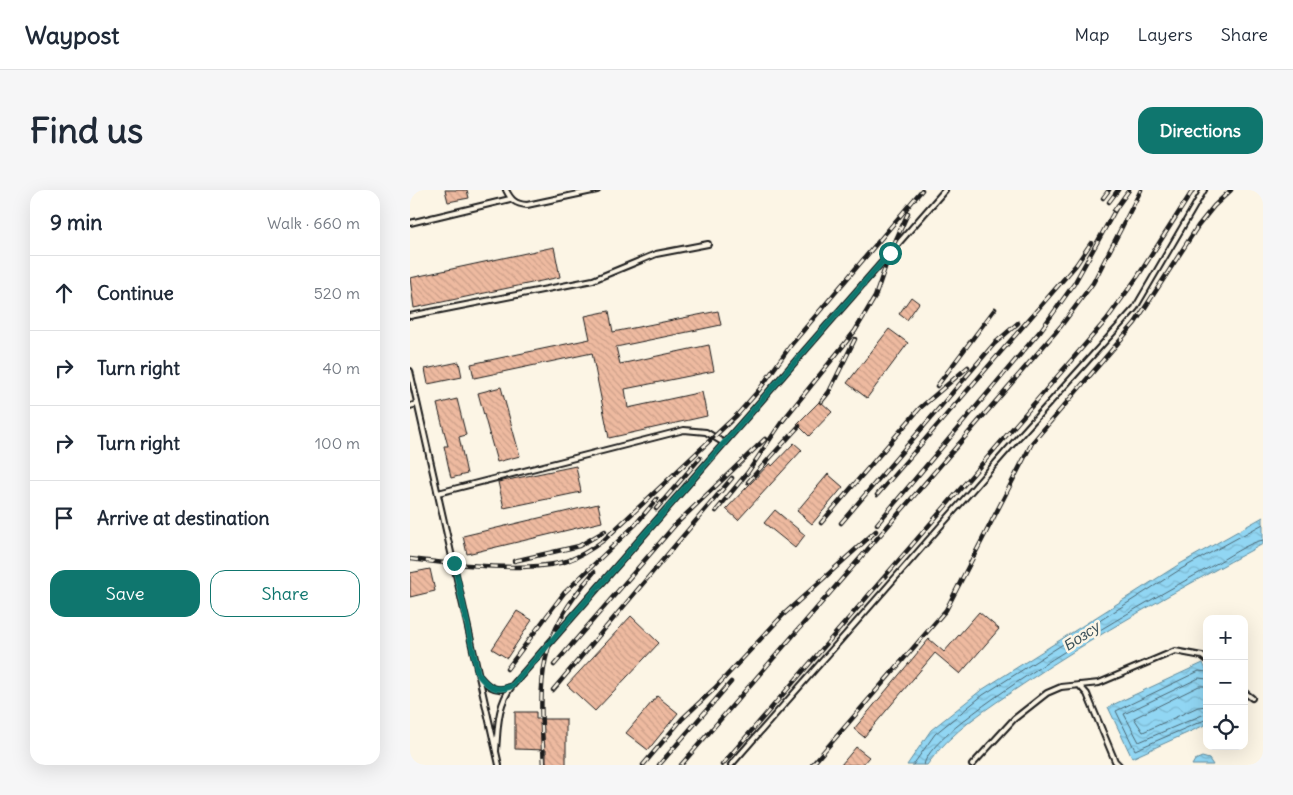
<!DOCTYPE html>
<html lang="en">
<head>
<meta charset="utf-8">
<style>
  :root { --surface:#fff; --page:#f6f6f7; --text:#1f2937; --muted:#747a83; --line:#e0e1e3; --accent:#0f766e }
  body { margin:0; font-family:Delius,sans-serif; background:var(--page); color:var(--text) }
  .controls { position:absolute; right:15px; bottom:15px; display:grid; overflow:hidden; border-radius:10px; box-shadow:0 5px 20px #0002 }
  .controls button { width:45px; height:45px; display:grid; place-items:center; padding:0; border:0; border-bottom:1px solid var(--line); background:var(--surface); color:var(--text); font:25px sans-serif }
  .stop { position:absolute; width:15px; height:15px; margin:-11px; border:4px solid #0f766e; border-radius:50%; background:#fff }
  .stop.end { background:#0f766e; border-color:#fff; box-shadow:0 1px 5px #0008 }
  .list { margin:0; padding:0; list-style:none }
  h2 { display:flex; justify-content:space-between; align-items:center; height:65px; margin:0; padding:0 20px; font-size:21px }
  h2 small { font-size:16px; font-weight:400; color:var(--muted) }
  .list li { display:grid; grid-template-columns:32px 1fr auto; gap:15px; align-items:center; box-sizing:border-box; height:75px; padding:0 20px; border-top:1px solid var(--line) }
  .list b { display:block; font-size:19px; white-space:nowrap }
  .list em { font-size:16px; font-style:normal; color:var(--muted) }
  .actions { display:flex; gap:10px; padding:15px 20px }
  .actions a { flex:1; padding:11px 0; border:1px solid var(--accent); border-radius:15px; text-align:center; font-size:18px; color:var(--accent) }
  .actions .main { background:var(--accent); color:#fff }
  .icon { flex:none; width:28px; height:28px; fill:none; stroke:currentColor; stroke-width:2; stroke-linecap:round; stroke-linejoin:round }
  .map { position:relative; flex:none; width:853px; height:575px; overflow:hidden; border-radius:15px }
  header { display:flex; align-items:center; gap:30px; box-sizing:border-box; height:70px; padding:0 25px; background:var(--surface); border-bottom:1px solid var(--line) }
  header strong { font-size:24px }
  nav { display:flex; gap:28px; margin-inline-start:auto; font-size:18px }
  .intro { display:flex; align-items:center; justify-content:space-between; box-sizing:border-box; height:120px; padding:0 30px }
  h1 { margin:0; font-size:35px }
  .button { padding:12px 22px; border-radius:15px; background:var(--accent); color:#fff; font-size:18px; font-weight:700 }
  main { display:flex; gap:30px; padding:0 30px }
  aside { flex:1; background:var(--surface); border-radius:15px; box-shadow:0 5px 20px #0002 }
  .map>svg:first-child { display:block }
</style>
</head>
<body>
<header>
<strong>Waypost</strong>
<nav><a>Map</a><a>Layers</a><a>Share</a></nav>
</header>
<div class="intro"><h1>Find us</h1><a class="button">Directions</a></div>
<main>
<aside>
<h2>9 min<small>Walk · 660 m</small></h2>
<ul class="list">
<li><svg class="icon" aria-label="ahead" viewBox="0 0 24 24"><path d="M12 20V5M6 11l6-6 6 6"/></svg><div><b>Continue</b></div><em>520 m</em></li>
<li><svg class="icon" aria-label="right" viewBox="0 0 24 24"><path d="M7 20v-9h11M14 6l5 5-5 5"/></svg><div><b>Turn right</b></div><em>40 m</em></li>
<li><svg class="icon" aria-label="right" viewBox="0 0 24 24"><path d="M7 20v-9h11M14 6l5 5-5 5"/></svg><div><b>Turn right</b></div><em>100 m</em></li>
<li><svg class="icon" aria-label="arrive" viewBox="0 0 24 24"><path d="M6 21V4h12l-3 4 3 4H6"/></svg><div><b>Arrive at destination</b></div></li>
</ul>
<div class="actions"><a class="main">Save</a><a>Share</a></div>
</aside>
<div class="map">
<svg width="853" height="575" viewBox="0 0 853 575">
  <defs>
    <pattern id="water-waves" width="16" height="10" patternUnits="userSpaceOnUse" patternTransform="scale(1.25)"><rect width="16" height="10" fill="#91d6f3"/><path d="M0 5q4-4 8 0t8 0" fill="none" stroke="#7cb7d0"/></pattern>
    <pattern id="building-back-hatch" width="6" height="6" patternUnits="userSpaceOnUse" patternTransform="scale(1.25)"><rect width="6" height="6" fill="#eebaa0"/><path d="M-1 5l2 2M0 0l6 6M5-1l2 2" fill="none" stroke="#cc9f89"/></pattern>
  </defs>
  <rect width="100%" height="100%" fill="#fcf5e5"/>
  <filter id="ink" filterUnits="userSpaceOnUse"><feTurbulence type="fractalNoise" baseFrequency=".02" numOctaves="2"/><feDisplacementMap in="SourceGraphic" scale="10" xChannelSelector="R" yChannelSelector="G"/><feConvolveMatrix kernelMatrix="1 2 1 2 8 2 1 2 1" color-interpolation-filters="sRGB"/></filter>
  <g filter="url(#ink)">
    <path fill="url(#water-waves)" stroke="#628c9d" d="M853,327v27l-2,1c-81,44 -163,88 -239,140 -34,23 -71,46 -95,80h-20l24,-35 49,-39 198,-126z
      M793,473l4,9v52l-75,34 -24,-51z
      M792,567l7,2 4,6h-21l3,-5z"/>
    <g fill="none" stroke-linecap="round" stroke-linejoin="round">
      <path stroke="#4b6672" stroke-width="1" d="M797,482l-8,-1 -83,40 19,39 72,-31
        M797,489l-8,-1 -75,36 15,28 68,-29
        M797,496h-8l-65,32 9,14 55,-25 9,-1
        M503,575l22,-31 48,-39 198,-126 82,-45
        M514,575c4,-41 243,-175 288,-199 13,-7 37,-24 51,-26"/>
    </g>
    <path fill="url(#building-back-hatch)" stroke="#1c1c1c" d="M35,0h22l2,8 -21,4z
      M144,57l6,30 -146,31 -4,-30z
      M501,107l8,6 -12,17 -8,-6z
      M199,121l4,21 105,-21 3,14 -105,22 4,17 89,-19 5,26 -89,18 3,19 74,-16 5,24 -98,22 -17,-85 -118,25 -3,-14 119,-25 -5,-23z
      M479,139l19,14 -41,55 -20,-15z
      M49,172l3,15 -34,7 -3,-15z
      M91,197l19,69 -23,6 -19,-69z
      M47,209l9,36 -7,2 8,37 -16,4 -7,-32h4l-11,-42z
      M410,211l12,11 -23,24 -12,-12z
      M384,253l8,7 -64,70 -12,-11 44,-46 2,3z
      M166,276l5,26 -77,16 -6,-26z
      M418,284l15,13 -31,37 -15,-13z
      M188,314l4,18 -135,32 -4,-18z
      M365,320l30,25 -10,13 -31,-25z
      M20,379l5,22 -25,6v-24z
      M107,421l15,9 -25,38 -15,-9z
      M569,422l20,17 -39,45 -25,-21 -71,84 -10,-8 75,-90 15,13z
      M221,426l28,27 -64,68 -28,-26z
      M247,506l21,17 -30,37 -22,-17z
      M105,522h21v7h30v46h-20v-15l-31,-1z
      M446,557l13,10 -7,8h-21z"/>
    <g fill="none" stroke-linecap="round" stroke-linejoin="round">
      <g stroke="#1c1c1c" stroke-width="8">
        <path id="service" d="M96,0c5,10 9,14 21,15l70,-15
          M0,33l100,-24
          M0,126l183,-36 63,-26 52,-10
          M0,181l89,394
          M0,216l7,-2
          M28,303l246,-63 22,2 18,11
          M70,487c8,10 17,16 30,10
          M669,495l8,9 28,67 4,4
          M834,502l8,6
          M86,561c2,-23 1,-46 16,-65l433,-496
          M321,575l285,-325 119,-132 69,-118
          M562,575l42,-46 33,-26 14,-6 38,-4 76,-32 27,5 5,4"/>
      </g>
      <use href="#service" stroke="#fcf5e5" stroke-width="4"/>
      <g stroke="#1c1c1c" stroke-width="4.5">
        <path id="rail" d="M693,8l6,-8
          M699,12l9,-12
          M704,21l15,-21
          M527,196l58,-77
          M411,212l8,-10 26,-53
          M338,292l51,-56
          M467,305l199,-230 15,-22
          M246,319l44,-51
          M306,321l32,-39 33,-49 74,-92 20,-34 15,-44 18,-40
          M411,333l99,-115 48,-41
          M431,333l153,-179 24,-21
          M467,334l164,-194 33,-46 44,-79
          M0,369c40,5 120,14 157,2 14,-5 25,-12 37,-21l133,-125 22,-25 32,-45 131,-155
          M104,371l65,-15 26,-15
          M144,475l122,-141 89,-85
          M97,479l57,-76 71,-68 22,-26
          M143,500l179,-212
          M134,575c-5,-85 -9,-125 50,-193
          M233,575l39,-46 33,-31 68,-73 93,-84
          M249,575l72,-83
          M271,575l380,-439 32,-43 48,-93
          M312,575l385,-446 31,-43 55,-86
          M402,575l134,-155 86,-167 103,-120 63,-97 16,-20 17,-16"/>
      </g>
      <use href="#rail" stroke="#fcf5e5" stroke-width="2.5" stroke-dasharray="8" stroke-linecap="butt"/>
    </g>
  </g>
  <g fill="none" stroke-linecap="round" stroke-linejoin="round" filter="url(#ink)">
    <path stroke="#0f766e" stroke-width="6" d="M44,373l24,111c9,12 18,19 34,12l378,-433"/>
  </g>
  <g text-anchor="middle" stroke-width="5" stroke-linejoin="round" paint-order="stroke">
    <g font-size="15" font-style="italic" fill="#3f545c" stroke="#fcf5e5">
      <text transform="translate(672 446) rotate(-33)" y="5">Бозсу</text>
    </g>
  </g>
</svg>
<div class="controls">
<button>+</button>
<button>−</button>
<button><svg class="icon" aria-label="locate" viewBox="0 0 24 24"><circle cx="12" cy="12" r="6"/><path d="M12 2v4M12 18v4M2 12h4M18 12h4"/></svg></button>
</div>
<div class="stop" style="left:480px;top:63px"></div>
<div class="stop end" style="left:44px;top:373px"></div>
</div>
</main>
</body>
</html>
